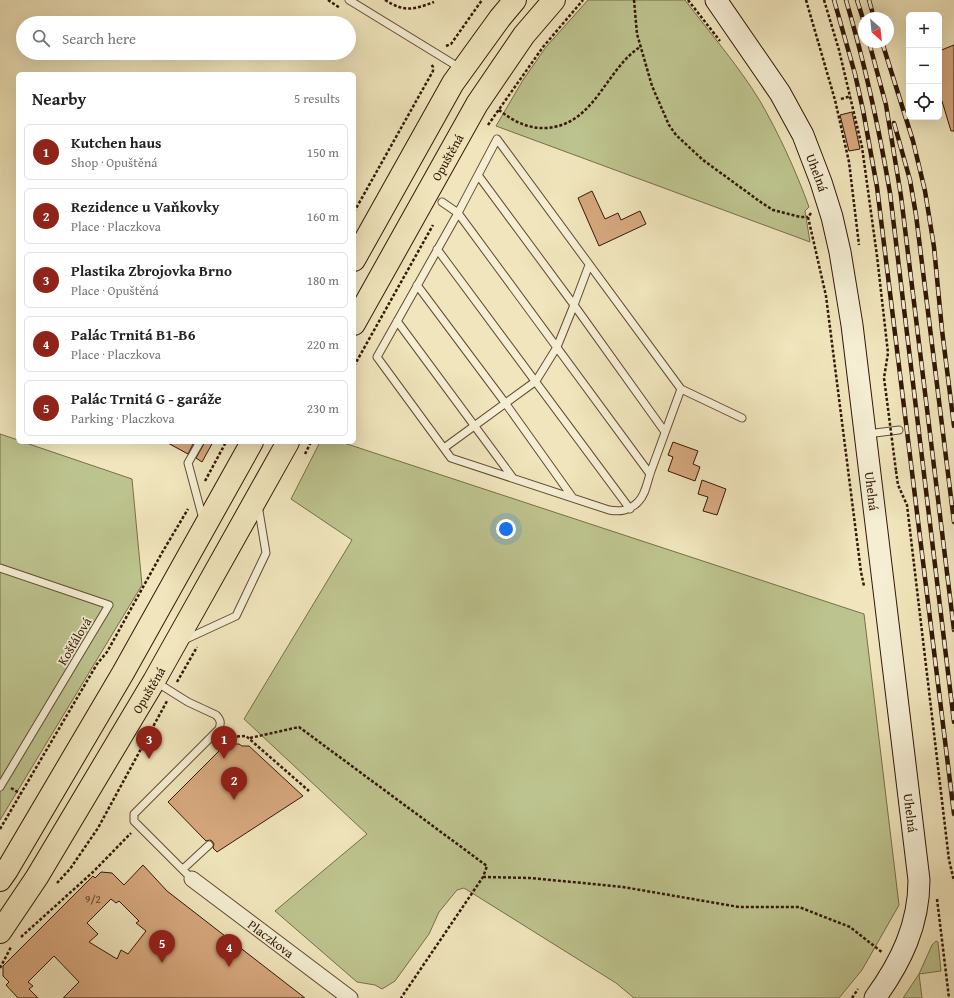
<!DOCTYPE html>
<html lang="en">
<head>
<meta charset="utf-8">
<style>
  :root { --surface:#fff; --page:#f2f2f2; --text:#222; --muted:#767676; --line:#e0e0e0; --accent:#8f2418 }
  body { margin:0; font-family:"Gentium Book Plus",serif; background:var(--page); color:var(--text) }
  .controls { position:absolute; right:12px; top:12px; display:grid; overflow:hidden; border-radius:6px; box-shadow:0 4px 16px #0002 }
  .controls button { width:36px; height:36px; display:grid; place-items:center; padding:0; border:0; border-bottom:1px solid var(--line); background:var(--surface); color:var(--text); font:20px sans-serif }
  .compass { position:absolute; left:858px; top:12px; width:36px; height:36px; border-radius:50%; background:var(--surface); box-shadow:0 4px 16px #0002; rotate:153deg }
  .you { position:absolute; left:506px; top:529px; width:14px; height:14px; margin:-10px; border:3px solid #fff; border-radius:50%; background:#1a73e8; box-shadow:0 0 0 6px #1a73e833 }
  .badge { display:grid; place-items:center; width:26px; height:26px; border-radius:50%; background:var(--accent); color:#fff; font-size:13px; font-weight:700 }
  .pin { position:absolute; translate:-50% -33px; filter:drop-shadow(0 1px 2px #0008) }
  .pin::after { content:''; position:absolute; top:21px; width:14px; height:12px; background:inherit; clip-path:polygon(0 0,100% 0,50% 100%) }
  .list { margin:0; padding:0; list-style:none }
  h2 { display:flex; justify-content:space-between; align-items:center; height:52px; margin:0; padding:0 16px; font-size:17px }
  h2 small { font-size:13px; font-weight:400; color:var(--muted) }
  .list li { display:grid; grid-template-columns:26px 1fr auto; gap:12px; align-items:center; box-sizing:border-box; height:56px; margin:0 8px 8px; padding:0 8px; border:1px solid var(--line); border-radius:6px }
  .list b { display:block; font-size:15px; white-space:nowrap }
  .list p { margin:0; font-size:13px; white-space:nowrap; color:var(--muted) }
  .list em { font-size:13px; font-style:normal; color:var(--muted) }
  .icon { flex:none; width:22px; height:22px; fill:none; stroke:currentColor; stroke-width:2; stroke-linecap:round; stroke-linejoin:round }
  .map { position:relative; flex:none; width:954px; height:998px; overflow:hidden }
  .search { position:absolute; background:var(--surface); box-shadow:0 4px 16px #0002; left:16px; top:16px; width:340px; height:44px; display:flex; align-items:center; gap:10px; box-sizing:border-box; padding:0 14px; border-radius:22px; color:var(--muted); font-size:15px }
  .panel { position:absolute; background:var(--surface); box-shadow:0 4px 16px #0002; left:16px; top:72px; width:340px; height:372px; border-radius:6px }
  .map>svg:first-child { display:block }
</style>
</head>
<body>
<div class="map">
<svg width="954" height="998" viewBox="0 0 954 998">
  <rect width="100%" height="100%" fill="#f0e5bc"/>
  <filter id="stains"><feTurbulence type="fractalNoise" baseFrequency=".005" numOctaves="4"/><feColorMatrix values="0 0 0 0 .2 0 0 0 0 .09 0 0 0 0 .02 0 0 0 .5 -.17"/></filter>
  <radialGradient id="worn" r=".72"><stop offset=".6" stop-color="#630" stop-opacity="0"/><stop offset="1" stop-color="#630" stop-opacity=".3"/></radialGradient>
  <path fill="#bdc38e" stroke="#786e4a" d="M588,0h97c25,33 53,65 75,101 19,33 36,70 49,106l-4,4 5,31 -314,-116 27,-46 23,-33z
    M0,434l18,6v2h5l109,37 10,106 -142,235z
    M320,442h21l523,172 35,291 -37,65 -23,28h-205l-18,-15 -152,-95 -7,2 -18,22 -10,22 -34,47 -13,8 -7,-4 -18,-3 -82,-71 92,-77 -123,-115 108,-179 -61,-41z
    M936,941l2,1 3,29 -22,3 3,24h-19l16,-24 13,-29z"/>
  <path fill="#d7a87e" stroke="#331807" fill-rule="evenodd" d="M954,45v86h-3l-9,-30 -3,1v-51z
    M852,112l8,37 -11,2 -9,-36z
    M592,191l13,28 13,-6 3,7 19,-9 6,13 -47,22 -21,-48z
    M166,442h28l-6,12z
    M205,442h8l-11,20 -6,-4z
    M673,442l25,9 -5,13 7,3 -5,14 -27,-10 5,-14 -5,-2z
    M702,480l24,9 -9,26 -14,-4 5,-14 -10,-3z
    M232,744h7l3,2h7l54,50 -86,56 -4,-4 1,-4 -2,-3 -2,-1 -4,1 -38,-39 55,-55h6z
    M143,865l24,26 138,107h-242l16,-16 -25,-26 -26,26 5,4 -4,3 9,9h-20l-12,-13 3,-3 -6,-6v-10l90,-90 2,2 6,-6 11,1 12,12zM111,899l5,4 3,-2 20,20 -3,2 10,8 -18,23 -7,-4 -4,9 -28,-17 9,-8 -11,-11z"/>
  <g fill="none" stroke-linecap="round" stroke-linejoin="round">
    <g stroke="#624b34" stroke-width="9">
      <path id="lane" d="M349,0l111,68
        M478,175l96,130 91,127
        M442,202l16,11 192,261
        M437,249l193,260
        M417,285l89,119 67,94
        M397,321l116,157
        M681,389c-10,28 -20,55 -30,82 -4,11 -5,23 -13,31 -9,9 -18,10 -29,8l-158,-52 -74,-101 81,-144 39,-74 184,250 61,29
        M867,434l32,-4
        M200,442l-12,21 15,56
        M444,448l92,-67 21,-34 17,-42 15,-40
        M0,568l109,37 -109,182
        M184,640l52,-24 30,-63 -8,-48
        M156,682l32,20 28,13c5,5 5,8 3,14l-85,85v7l58,58
        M183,869l26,-24"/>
    </g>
    <g stroke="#624b34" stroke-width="17">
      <g id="street">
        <path id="s1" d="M192,879l158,119"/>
      </g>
    </g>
    <g stroke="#331807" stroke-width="23">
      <g id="secondary">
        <path id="s2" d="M716,0l64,93 23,42 18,47 11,35 8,35 12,73 67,555c0,45 -18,82 -44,118"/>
      </g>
    </g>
    <g stroke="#331807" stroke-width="24">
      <g id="primary">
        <path d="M354,260l99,-177 47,-65 15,-18"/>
        <path id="s3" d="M354,324l123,-220 47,-69 30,-35"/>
        <path d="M0,880l7,-10 116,-197 129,-231"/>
        <path id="s4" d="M0,932l37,-55 117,-196 134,-239"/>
      </g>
    </g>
    <path stroke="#331807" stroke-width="2.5" stroke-dasharray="3 2" stroke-linecap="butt" d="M328,0l12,8
      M385,0c19,12 28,10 49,2
      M634,0l3,34 15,52 17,39 7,10 27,25 59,43 11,7 27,7h8
      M688,0l32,41
      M806,0l29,100 14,62 10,83
      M824,0l15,50 23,97 15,109 11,97 -4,25 2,15
      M446,46l5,-2 31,-44
      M841,99l10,-3
      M499,110c14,11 29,19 47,18 49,-3 59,-58 94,-81
      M488,125l55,-78 40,-47
      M354,212l79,-141v-4l-2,-3
      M811,213l-3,4 18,79 35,276 3,14
      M354,366l79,-141
      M305,454l6,-12
      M896,471l2,14 9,20 42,355 5,21
      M205,481l21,-39
      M177,682l20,-35
      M227,737l19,-1 63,55
      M250,738l49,-11 188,139 -4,11 -82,121
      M11,788l10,6
      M0,829l97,-165 10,-12 56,-101 25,-42
      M483,877l48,1 92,9 116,20h60l51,20 33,26
      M57,883l13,-14 28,-41 69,-127
      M937,899l12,99
      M21,937l72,-65 38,-39
      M0,968l11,-21
      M852,998l6,-9"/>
    <use href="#lane" stroke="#f5eed3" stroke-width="7"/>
    <use href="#street" stroke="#f5eed3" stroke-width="15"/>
    <use href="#secondary" stroke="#f5eed3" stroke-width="21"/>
    <use href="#primary" stroke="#f0e5bc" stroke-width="22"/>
    <g stroke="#331807" stroke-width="4.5">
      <path id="rail" d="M834,0l21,74 8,36 14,77 77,627
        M846,0c19,64 33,128 44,193l64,529
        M857,0l7,22
        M869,0l5,18
        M869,42l17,63 15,91 53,434
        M882,42l31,99 12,50 9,56 8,83 12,96
        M894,123l16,57 6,35 38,307"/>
    </g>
    <use href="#rail" stroke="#f5eed3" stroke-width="3" stroke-dasharray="9" stroke-linecap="butt"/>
    <path stroke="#331807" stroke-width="2.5" stroke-dasharray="3 2" stroke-linecap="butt" d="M886,393l10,78"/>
  </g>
  <g text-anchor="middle" stroke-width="3.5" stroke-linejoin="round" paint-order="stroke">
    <g font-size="11" fill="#5c3c25">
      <text x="93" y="903">9/2</text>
    </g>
    <g font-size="13" fill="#331807" stroke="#f5eed3">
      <text dy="5" stroke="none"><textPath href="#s3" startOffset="191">Opuštěná</textPath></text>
      <text dy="5" stroke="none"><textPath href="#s2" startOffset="201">Uhelná</textPath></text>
      <text dy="5" stroke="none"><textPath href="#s2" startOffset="525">Uhelná</textPath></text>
      <text transform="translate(74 641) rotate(-59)" y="5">Košťálová</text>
      <text dy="5" stroke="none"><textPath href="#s4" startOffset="284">Opuštěná</textPath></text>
      <text dy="5" stroke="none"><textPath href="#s2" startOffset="849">Uhelná</textPath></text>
      <text dy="5" stroke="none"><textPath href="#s1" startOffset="99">Placzkova</textPath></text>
    </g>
  </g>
  <rect width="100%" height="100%" filter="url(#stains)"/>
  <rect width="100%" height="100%" fill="url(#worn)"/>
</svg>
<div class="controls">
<button>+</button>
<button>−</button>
<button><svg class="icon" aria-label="locate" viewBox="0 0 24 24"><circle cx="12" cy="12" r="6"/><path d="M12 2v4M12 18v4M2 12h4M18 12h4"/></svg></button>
</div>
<svg class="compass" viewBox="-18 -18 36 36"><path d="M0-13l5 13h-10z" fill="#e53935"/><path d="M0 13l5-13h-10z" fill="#767676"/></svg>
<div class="you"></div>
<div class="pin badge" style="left:224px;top:759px">1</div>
<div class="pin badge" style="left:234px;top:800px">2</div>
<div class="pin badge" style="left:149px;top:759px">3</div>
<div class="pin badge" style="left:229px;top:967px">4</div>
<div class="pin badge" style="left:162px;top:963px">5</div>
<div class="search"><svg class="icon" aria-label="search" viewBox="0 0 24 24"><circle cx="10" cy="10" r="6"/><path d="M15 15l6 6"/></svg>Search here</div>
<section class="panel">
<h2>Nearby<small>5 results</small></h2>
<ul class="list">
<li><span class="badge">1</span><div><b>Kutchen haus</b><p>Shop · Opuštěná</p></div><em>150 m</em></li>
<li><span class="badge">2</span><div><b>Rezidence u Vaňkovky</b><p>Place · Placzkova</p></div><em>160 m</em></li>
<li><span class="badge">3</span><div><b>Plastika Zbrojovka Brno</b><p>Place · Opuštěná</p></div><em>180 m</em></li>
<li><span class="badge">4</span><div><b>Palác Trnitá B1-B6</b><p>Place · Placzkova</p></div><em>220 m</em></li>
<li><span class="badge">5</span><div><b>Palác Trnitá G - garáže</b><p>Parking · Placzkova</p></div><em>230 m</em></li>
</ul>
</section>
</div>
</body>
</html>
